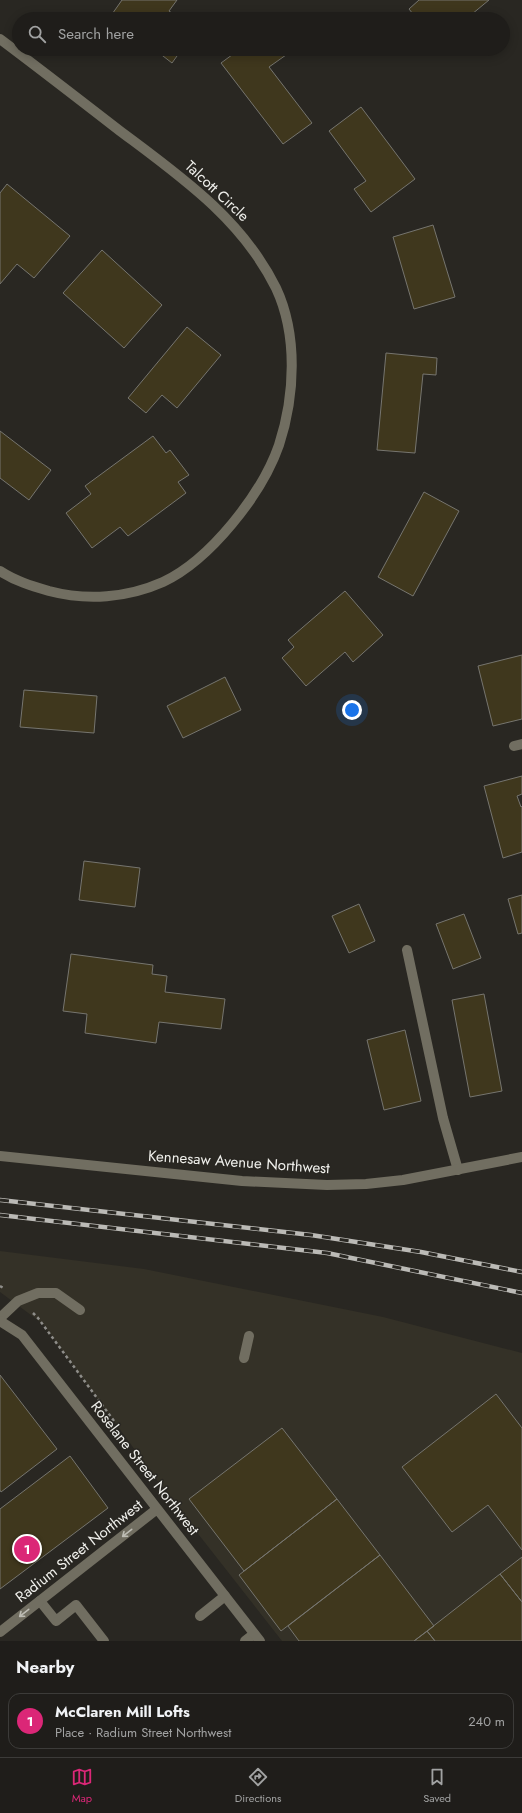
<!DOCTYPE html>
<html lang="en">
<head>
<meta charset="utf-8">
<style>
  :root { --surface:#1f1d1a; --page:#2c2a27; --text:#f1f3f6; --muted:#a1a2a2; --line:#3c3b39; --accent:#db2777 }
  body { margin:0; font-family:Jost,sans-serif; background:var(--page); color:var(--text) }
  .you { position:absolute; left:352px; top:710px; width:14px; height:14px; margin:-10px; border:3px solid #fff; border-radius:50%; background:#1a73e8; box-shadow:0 0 0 6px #1a73e833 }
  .badge { display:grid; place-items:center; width:26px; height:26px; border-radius:50%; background:var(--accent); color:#fff; font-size:13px; font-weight:700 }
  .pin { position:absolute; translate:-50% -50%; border:2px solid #fff; box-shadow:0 1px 4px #0006 }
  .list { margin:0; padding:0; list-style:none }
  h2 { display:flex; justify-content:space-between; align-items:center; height:52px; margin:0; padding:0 16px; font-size:17px }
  h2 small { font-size:13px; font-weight:400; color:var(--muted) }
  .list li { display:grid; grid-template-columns:26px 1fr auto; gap:12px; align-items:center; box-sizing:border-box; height:56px; margin:0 8px 8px; padding:0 8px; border:1px solid var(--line); border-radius:12px }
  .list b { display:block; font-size:15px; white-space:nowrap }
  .list p { margin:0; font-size:13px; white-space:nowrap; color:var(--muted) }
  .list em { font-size:13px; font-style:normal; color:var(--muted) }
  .icon { flex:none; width:22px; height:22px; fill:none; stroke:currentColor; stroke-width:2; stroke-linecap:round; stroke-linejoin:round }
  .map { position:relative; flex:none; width:522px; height:1641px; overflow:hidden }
  .search { position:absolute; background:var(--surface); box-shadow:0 2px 10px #0003; left:12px; right:12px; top:12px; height:44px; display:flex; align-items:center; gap:10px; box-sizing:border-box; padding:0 14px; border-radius:22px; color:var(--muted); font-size:15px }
  .sheet { height:116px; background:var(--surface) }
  nav { display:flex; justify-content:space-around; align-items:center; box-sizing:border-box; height:56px; border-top:1px solid var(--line); background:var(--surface); font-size:11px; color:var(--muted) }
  nav a { display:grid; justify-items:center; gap:2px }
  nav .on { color:var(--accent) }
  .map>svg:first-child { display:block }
</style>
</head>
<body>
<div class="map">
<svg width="522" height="1641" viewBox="0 0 522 1641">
  <rect width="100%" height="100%" fill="#292722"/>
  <path fill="#343127" d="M0,1251l144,18 239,48 139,36v288h-240l-112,-143 -127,-174 -43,-32z"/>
  <path fill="#3f371d" stroke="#76756f" d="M122,0h55l-8,11 10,7 -67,1 -2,-2z
    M419,0h70l-23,19h-49l-8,-10z
    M154,49h28l-10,14z
    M240,49h41l5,6 -17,12 43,56 -29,21 -62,-81z
    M361,107l54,72 -44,33 -17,-23 12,-8 -37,-50z
    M7,184l63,52 -36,42 -17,-14 -17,20v-91z
    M433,225l22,72 -41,12 -21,-72z
    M102,250l60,55 -38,43 -61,-55z
    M187,327l34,28 -44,53 -15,-13 -16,18 -18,-15z
    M386,353l51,5 -1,17 -13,-1 -8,79 -38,-3z
    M0,431l51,39 -22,30 -29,-22z
    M153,436l13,17 4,-3 19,25 -11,7 8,11 -58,43 -8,-9 -28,21 -26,-35 25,-19 -6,-8z
    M424,492l35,19 -46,85 -35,-19z
    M345,591l38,44 -30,27 -8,-10 -39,34 -24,-28 12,-11 -6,-7z
    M522,655v64l-29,7 -15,-60z
    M225,677l16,33 -58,28 -16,-32z
    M24,690l73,6 -3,37 -74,-6z
    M522,776v18l-5,2 4,11 1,-1v46l-19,6 -19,-72z
    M84,861l56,7 -5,39 -56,-7z
    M522,895v38l-4,1 -10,-35z
    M359,904l16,37 -26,12 -17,-37z
    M464,914l17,44 -28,11 -17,-45z
    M71,954l82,11 -1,9 15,2 -2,16 60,7 -4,30 -62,-7 -3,21 -71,-10 2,-19 -24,-3z
    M484,994l18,97 -32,6 -18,-97z
    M405,1030l16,71 -37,9 -17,-70z
    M0,1375l57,74 -56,43 -1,-2z
    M496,1394l26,34v122l-34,-45 -36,27 -50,-65z
    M282,1428l55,71 -93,72 -55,-72z
    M70,1456l38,52 -108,81v-80z
    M337,1499l43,56 -99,76 -42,-56z
    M380,1555l54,71 -20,15h-115l-11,-15z
    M522,1557v45l-22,-28z
    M500,1574l22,28v39h-87l-8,-10z
    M427,1631l8,10h-21z"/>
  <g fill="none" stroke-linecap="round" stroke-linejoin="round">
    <path stroke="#8e8d89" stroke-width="2.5" stroke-dasharray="3 3" stroke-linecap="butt" d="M0,1286l5,3
      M33,1313l5,5 76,103"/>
    <path stroke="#716e61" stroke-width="10" d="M407,950l36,168 15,52
      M0,1318l18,-17 20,-8h18l24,17
      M244,1358l5,-22
      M40,1601l16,20 20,-16 28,36
      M200,1616l25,-20
      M245,1641l9,-7"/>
    <path stroke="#716e61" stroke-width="10" d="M0,39c40,30 80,61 120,92 60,45 122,88 156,157 22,47 19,108 3,157 -17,49 -69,115 -116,137 -36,16 -76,19 -114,9 -17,-5 -34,-10 -49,-20
      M514,746l8,-2
      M0,1321l22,14 238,306
      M0,1632l157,-123"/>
    <path stroke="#716e61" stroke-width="10" d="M0,1156l242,25 85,4 39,-1 37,-4 119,-23"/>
    <g stroke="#bbbab6" stroke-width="4.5">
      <path id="rail" d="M0,1200l311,35 110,17 101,20
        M0,1215l327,38 195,40"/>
    </g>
    <use href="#rail" stroke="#292722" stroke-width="3" stroke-dasharray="9" stroke-linecap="butt"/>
  </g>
  <defs><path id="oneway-shaft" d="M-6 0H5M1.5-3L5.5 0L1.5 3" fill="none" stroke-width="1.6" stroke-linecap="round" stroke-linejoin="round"/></defs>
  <g stroke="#bdbcb4">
    <use href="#oneway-shaft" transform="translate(127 1533) rotate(142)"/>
    <use href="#oneway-shaft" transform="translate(24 1613) rotate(142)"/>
  </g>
  <g text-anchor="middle" stroke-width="3" stroke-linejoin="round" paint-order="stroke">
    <g font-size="15" fill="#f0f0ec" stroke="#292722">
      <text transform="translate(217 191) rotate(43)" y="5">Talcott Circle</text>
      <text transform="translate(239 1162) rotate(4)" y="5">Kennesaw Avenue Northwest</text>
      <text transform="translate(145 1468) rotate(52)" y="5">Roselane Street Northwest</text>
      <text transform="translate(79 1551) rotate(-38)" y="5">Radium Street Northwest</text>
    </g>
  </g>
</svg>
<div class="you"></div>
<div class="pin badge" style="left:27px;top:1549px">1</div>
<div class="search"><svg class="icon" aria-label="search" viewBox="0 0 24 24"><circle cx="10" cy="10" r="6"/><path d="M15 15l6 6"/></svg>Search here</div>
</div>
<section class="sheet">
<h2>Nearby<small></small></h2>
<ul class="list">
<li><span class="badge">1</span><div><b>McClaren Mill Lofts</b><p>Place · Radium Street Northwest</p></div><em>240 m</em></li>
</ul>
</section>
<nav>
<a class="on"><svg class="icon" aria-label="map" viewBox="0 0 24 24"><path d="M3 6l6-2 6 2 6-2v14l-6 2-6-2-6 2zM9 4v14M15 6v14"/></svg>Map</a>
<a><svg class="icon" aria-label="directions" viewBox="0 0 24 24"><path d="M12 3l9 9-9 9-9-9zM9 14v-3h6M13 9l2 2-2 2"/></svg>Directions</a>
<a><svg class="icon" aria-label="saved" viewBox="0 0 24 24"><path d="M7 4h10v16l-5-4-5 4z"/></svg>Saved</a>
</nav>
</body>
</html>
